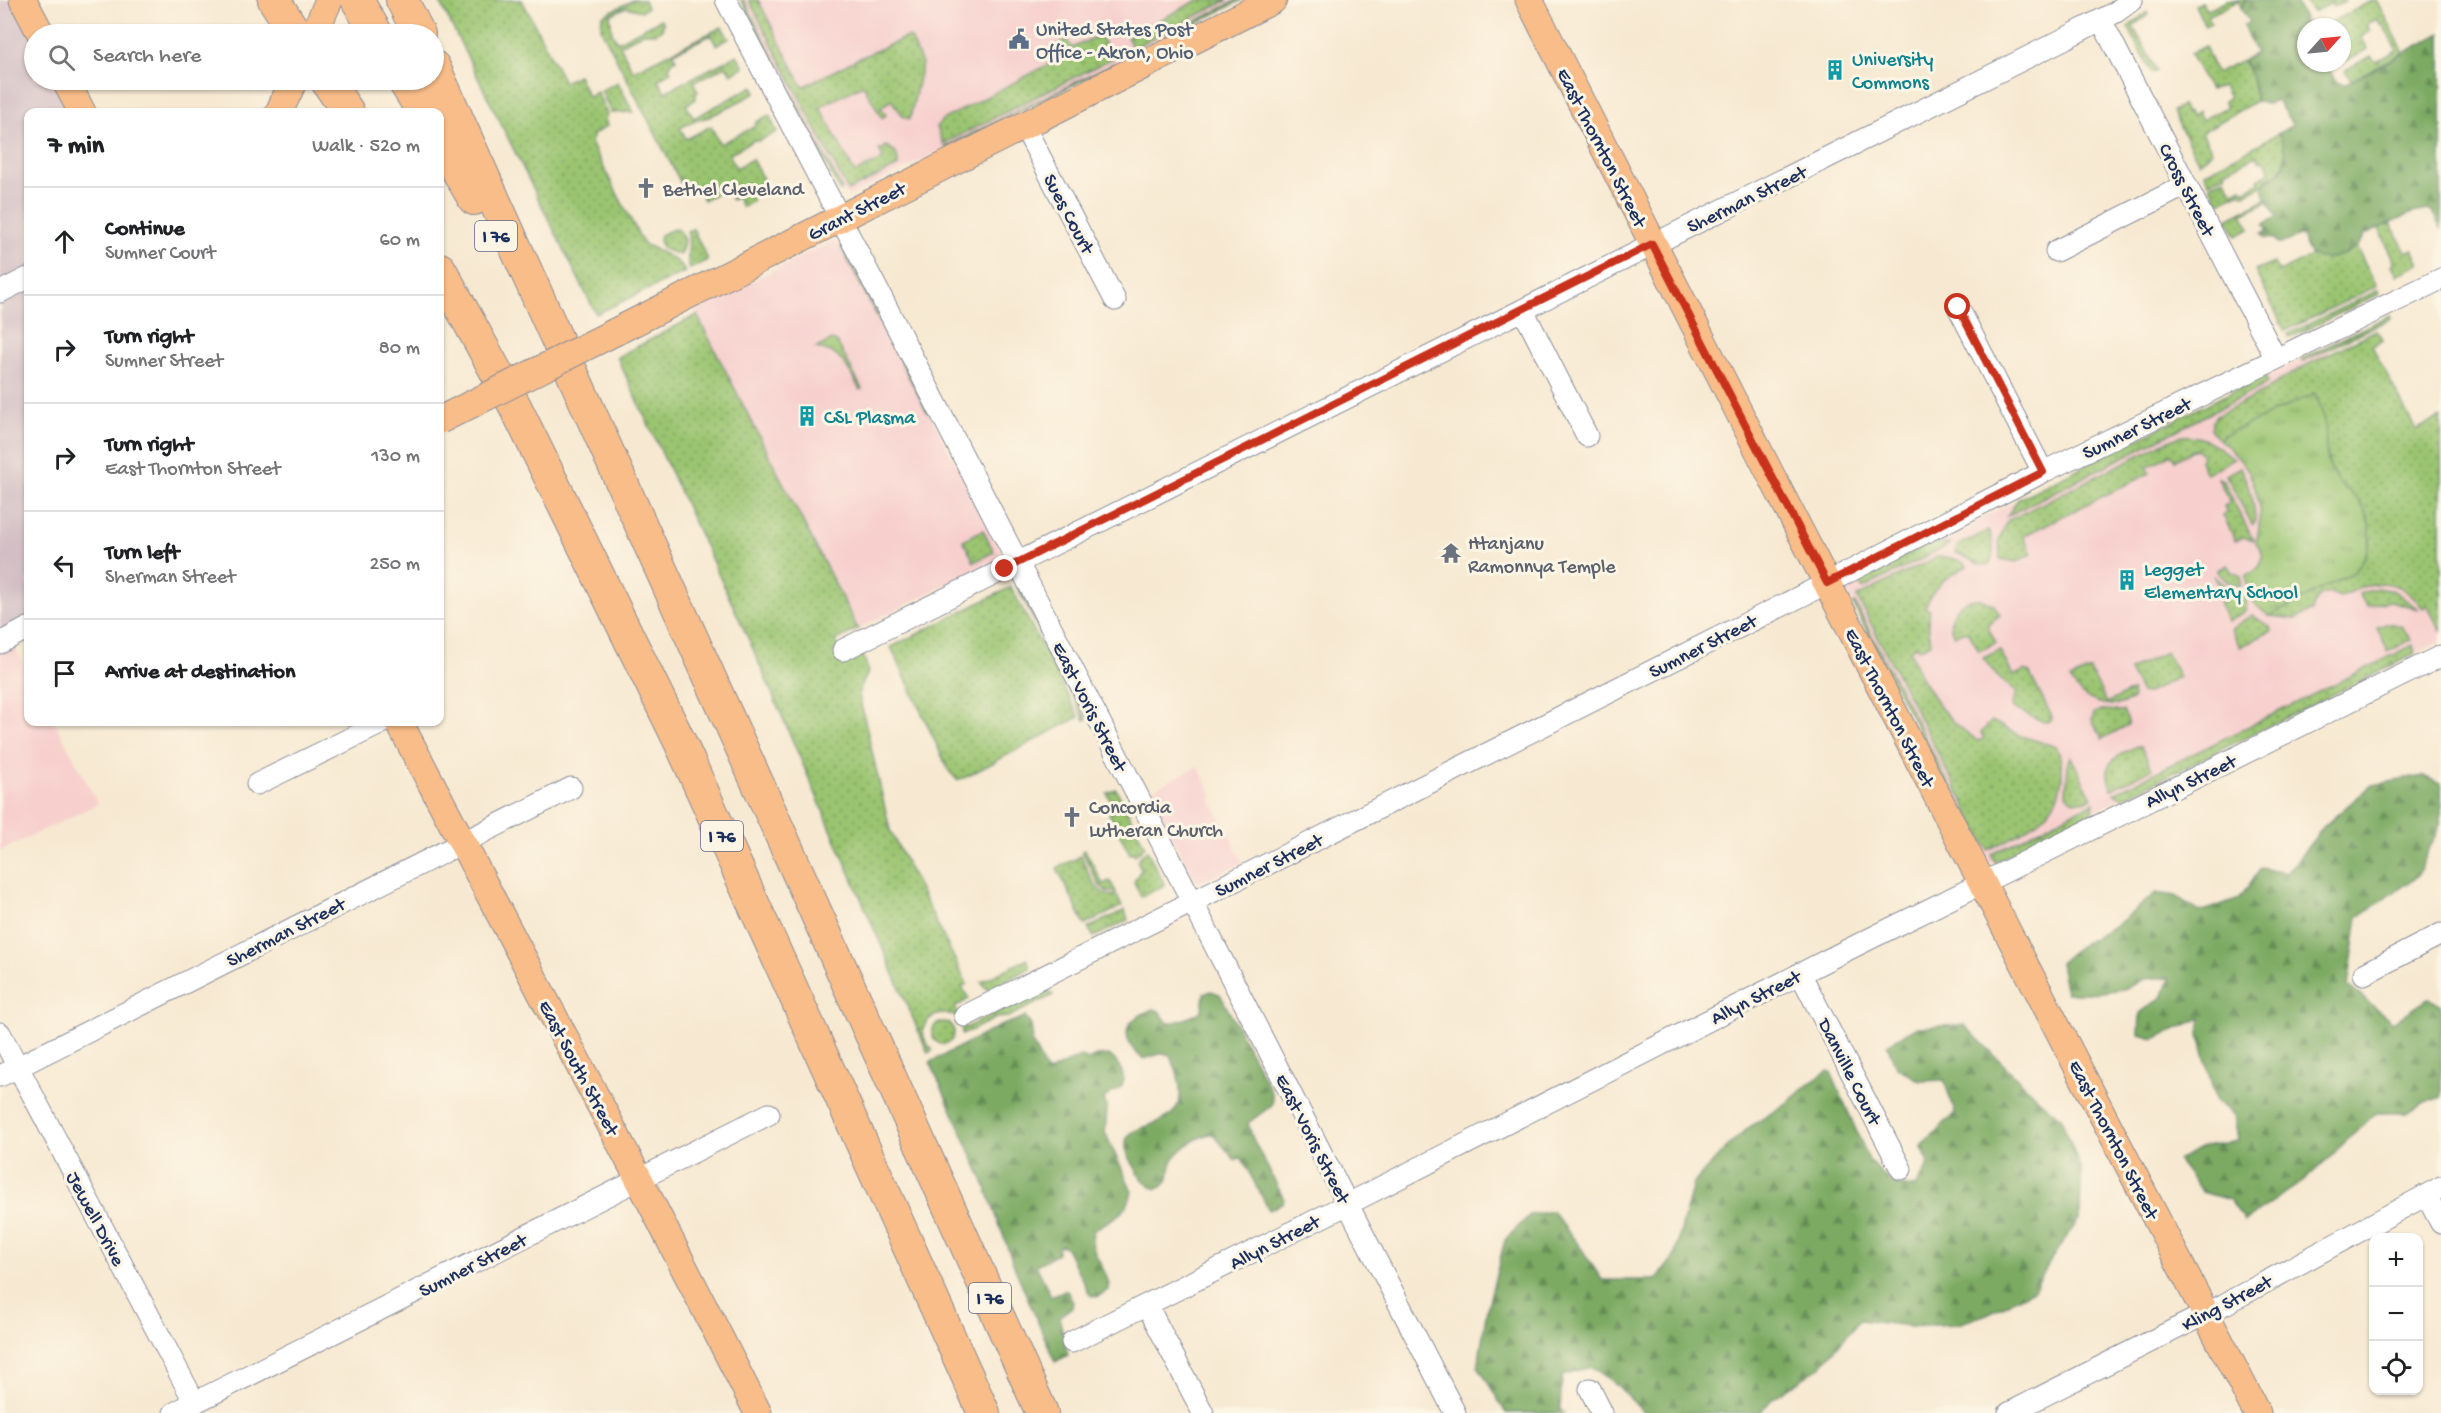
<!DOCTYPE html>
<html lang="en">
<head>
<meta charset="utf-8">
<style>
  :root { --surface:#fff; --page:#f2f2f2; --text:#202124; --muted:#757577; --line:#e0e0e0 }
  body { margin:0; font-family:"Gochi Hand",sans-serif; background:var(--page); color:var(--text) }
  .controls { position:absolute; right:18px; bottom:18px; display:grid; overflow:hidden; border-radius:12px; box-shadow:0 2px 4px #0004 }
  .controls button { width:54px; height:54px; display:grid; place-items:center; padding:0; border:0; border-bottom:2px solid var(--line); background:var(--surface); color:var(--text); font:30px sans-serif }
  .compass { position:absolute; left:2297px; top:18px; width:54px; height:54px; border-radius:50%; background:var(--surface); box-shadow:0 2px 4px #0004; rotate:63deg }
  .stop { position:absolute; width:18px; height:18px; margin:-14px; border:4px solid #c8321e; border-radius:50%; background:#fff }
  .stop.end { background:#c8321e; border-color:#fff; box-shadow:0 2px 6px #0008 }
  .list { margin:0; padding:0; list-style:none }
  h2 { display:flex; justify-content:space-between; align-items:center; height:78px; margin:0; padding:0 24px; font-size:26px }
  h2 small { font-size:20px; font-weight:400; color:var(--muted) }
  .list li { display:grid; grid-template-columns:39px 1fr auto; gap:18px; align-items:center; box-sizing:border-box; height:108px; padding:0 24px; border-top:2px solid var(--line) }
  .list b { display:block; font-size:22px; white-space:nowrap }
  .list p { margin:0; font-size:20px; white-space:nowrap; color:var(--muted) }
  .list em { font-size:20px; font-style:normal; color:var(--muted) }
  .icon { flex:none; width:33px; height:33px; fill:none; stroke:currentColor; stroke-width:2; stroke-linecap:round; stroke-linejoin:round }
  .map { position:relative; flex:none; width:2441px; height:1413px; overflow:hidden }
  .search { position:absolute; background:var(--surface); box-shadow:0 2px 4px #0004; left:24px; top:24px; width:420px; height:66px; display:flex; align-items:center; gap:15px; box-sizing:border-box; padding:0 21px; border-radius:33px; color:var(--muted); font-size:22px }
  .panel { position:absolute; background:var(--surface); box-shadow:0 2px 4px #0004; left:24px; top:108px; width:420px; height:618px; border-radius:12px }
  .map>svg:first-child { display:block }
</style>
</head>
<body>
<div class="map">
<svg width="2441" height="1413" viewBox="0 0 2441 1413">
  <defs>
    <pattern id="grass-dots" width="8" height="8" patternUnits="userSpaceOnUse" patternTransform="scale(1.5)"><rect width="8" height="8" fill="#9ac470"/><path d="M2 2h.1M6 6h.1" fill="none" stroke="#7da05f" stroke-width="1.8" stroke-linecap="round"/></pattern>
    <pattern id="forest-firs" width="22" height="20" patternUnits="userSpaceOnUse" patternTransform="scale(1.5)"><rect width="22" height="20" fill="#7baa62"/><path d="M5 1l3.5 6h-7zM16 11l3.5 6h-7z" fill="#648b54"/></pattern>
    <pattern id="park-tufts" width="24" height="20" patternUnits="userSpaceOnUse" patternTransform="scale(1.5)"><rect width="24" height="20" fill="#9ac470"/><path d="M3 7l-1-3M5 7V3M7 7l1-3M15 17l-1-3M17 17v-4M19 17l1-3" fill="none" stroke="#7da05f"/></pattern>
  </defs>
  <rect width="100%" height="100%" fill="#fcf5e5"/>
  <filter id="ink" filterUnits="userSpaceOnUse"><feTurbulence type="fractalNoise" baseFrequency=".0167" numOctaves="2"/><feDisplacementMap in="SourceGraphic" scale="12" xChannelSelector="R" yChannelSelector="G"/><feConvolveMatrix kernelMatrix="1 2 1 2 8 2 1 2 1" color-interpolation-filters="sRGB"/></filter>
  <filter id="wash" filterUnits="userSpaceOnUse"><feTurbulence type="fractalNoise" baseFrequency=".008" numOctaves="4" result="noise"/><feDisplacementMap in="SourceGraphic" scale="24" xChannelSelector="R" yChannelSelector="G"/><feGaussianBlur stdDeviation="1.35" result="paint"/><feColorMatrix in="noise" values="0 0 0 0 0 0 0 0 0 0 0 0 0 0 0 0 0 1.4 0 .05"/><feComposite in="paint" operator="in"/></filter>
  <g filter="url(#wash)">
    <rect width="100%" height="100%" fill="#f7e9d1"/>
    <path fill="#f7d0ce" d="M741,0h501l-392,196 -10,-5z
      M834,240l8,4 159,307 -6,9 -137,69 -164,-319z
      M2327,346l114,221v74l-454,223 -141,-274 1,-5z
      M11,639l17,33v50h27l43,82 -98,47v-207z
      M1198,766l15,30 -3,2 33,64 -43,20 -6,-2 -45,-89z"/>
    <path fill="#d2bec4" d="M0,0h18l16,34v46h28l18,32h-52v163l-28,14z
      M28,278v346l-28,15v-347z"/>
    <path fill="url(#grass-dots)" stroke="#5a7a67" stroke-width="1.5" d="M439,0h83l42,82 14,-7 10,22 9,-5 10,22 -2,5 2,7 -13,8 -3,9 52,100c14,9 34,13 42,29l-89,42z
      M633,0h11l3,8 -6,3 -15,-4 -16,8 2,17 5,10 44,-23 3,5 -2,2 1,2 -7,5h-13l-23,12 13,26 89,-44 7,12 -13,6 -5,-10 -38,18 3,6 -4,3 -3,6 2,4 -13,7 7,13 72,-37 7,12 -13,7 -5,-8 -32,16 4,10 -2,1v6l-10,6 8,13 59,-32 3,7 -47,24 -13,3 -16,8 6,11 25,-13 9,18 32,-16 4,-4v-2l13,-7 8,17 -18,9 -5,-1 -25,14 7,14 16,-9 13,24 -17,9 5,9 -11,6 -5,-10 -5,3 -6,-12 -22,12 -6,-13 -12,6 -85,-164 1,-13z
      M741,0h3l98,189 -2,2z
      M749,0h9l45,87 52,-27 52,-23 4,1 11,26 -12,55 -6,-2 -13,-17 -10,8 5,7 -4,3 -19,-33 -43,22 35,66 28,-14 -4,-10 3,1 3,-4c12,4 13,10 13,20l-50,25z
      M1198,0h30l-95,48 -6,-11z
      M1237,0h5l-104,53 -2,-2z
      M2227,0h19l-5,7 -3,-6 -30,15 3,7 -6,3 -10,-21 6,-3 5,8z
      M2304,0h42l-13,7 -2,-4 -18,9z
      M2373,0h3l28,52 -53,29 -6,-11 26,-14 5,6 21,-12 -14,-25h-2l-4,-6 -10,5 4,7 -10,6 7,12 -26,14v-36h-19z
      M2147,12l1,3 -15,11 24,45 -5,2 -24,-46z
      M1099,35l14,23 -170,86 -6,-17 5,-7 115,-60 -5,-13 15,-8 5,9z
      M2205,46l11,27 27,-13 9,17 4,24 -54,31 10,19 -13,12 -27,-52 10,-6 5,9 2,-2 2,4 7,-4 4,8 25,-13 -3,-6 5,-3 -6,-12 -13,4 -20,-36z
      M1114,63l-1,2 -167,84 -1,-2z
      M618,82l15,30 -22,1 -10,-23z
      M2279,133l6,14v15l-2,4 -5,7 -12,7 -3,6 -18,8 -6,-1 -20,10 -9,-18 15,-7 8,15 9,-5 2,3 16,-9 -2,-3 12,-7 -6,-13 -4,2 -3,-5 -32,15 1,3 -17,8 -5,-9z
      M2266,199l2,2 -26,13 8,15 -14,7 -9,-17z
      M2391,224l15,28 7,-3 7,15 -23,11 -5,-10 2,-2 -1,-6 -15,-30z
      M676,228c11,7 8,17 4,27l-17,-6 -4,-8 1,-6z
      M693,229l15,31 -18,9c-6,-13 2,-24 -3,-38z
      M2356,246l21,40 -92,45 -30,-60 19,-8 5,9 32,-16c16,6 32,-1 45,-10z
      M841,247h2l86,164 -2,1z
      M2378,290l1,4 -89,44 -2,-4z
      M697,315l161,314 -23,12 11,21 16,-8c14,29 -3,21 -3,41l31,135 77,154 -5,3 7,12 -14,8 10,21 80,-40 8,7 -45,22 -12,1 -34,17c2,-41 -63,-16 -29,15l-5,3 -179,-413 -132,-283z
      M2390,315l1,3 -89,44 -1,-3z
      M2376,330l7,10 -11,6 44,84 25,-13v214l-14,-25 -4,2c-28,-34 -48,-28 -83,-11 -14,-8 -25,-2 -28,14l-16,8 -26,-3 84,-44 7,-8 9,-20v-17l-8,-20 -23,-23 -10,-19 -4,-19v-19l-101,8 -5,5 -8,-10 1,-8 4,-6 43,-22 40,-25z
      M832,340l5,2 25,47 -2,1c-11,-20 -18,-39 -44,-42z
      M2265,375l3,8 -12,7 -249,126 11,-17z
      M2183,436c20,-2 36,11 51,23l-28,15 -6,-13 2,-6 -5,-6 -7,2 -3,3 -12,6 -4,-6 -24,13 3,6 -127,63 9,18 -15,8 -17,-3 -1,-19 8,-19 162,-81z
      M2240,467c10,19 15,35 15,56l-3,2 -26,-50z
      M2218,478l5,2 30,60 -9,-3 -9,3 -12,-25 4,-2 -3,-7 6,-3z
      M983,530l11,22 -20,10 -11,-22z
      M1988,531c6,8 7,27 0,34h-7l-26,-13 2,-6z
      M1930,543l20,1 -87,45 -5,-9z
      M1936,557c10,-1 25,2 31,9 -21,13 -32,16 -42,42l5,2 -2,13 3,20 -13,6 -2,-4 -6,6 10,25 20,31 14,16 24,18 6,-2 -3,-6 11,-12 26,14 39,12c20,59 -23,80 -69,103l-131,-253z
      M2227,565l5,7 9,4v10c-11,-1 -18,-6 -24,-16z
      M2213,575c12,18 41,14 32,36l-17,11 -9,-19 7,-3z
      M1018,584l69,135 -2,1 -69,-135z
      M1011,587l68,130 -113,60 -9,3 -8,-9 -58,-124z
      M2377,588l17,3 24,18 -27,-8 -25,5 -7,-12z
      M1981,599l13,6 6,10 -13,10 9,18 -17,8 -11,-20 -13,4 -2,-1c-9,-21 9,-36 28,-35z
      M1855,603l125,241 -3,1 -124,-241z
      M2252,615l18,12 1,4 -31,16 -9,-18z
      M2388,623l13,3 10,14 -23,12 -11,-24z
      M2413,645l2,9 -292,144 -9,-5z
      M2000,650l13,26 12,-6 4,2 23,45 -3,5h-5l-31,-14 -1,-5 5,-11 -20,-16 -14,-18z
      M2166,652l13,25 -33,17 -5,-1 -12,-23z
      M2090,670l17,33 25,-12 1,8c-22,13 -51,3 -63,-20z
      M2101,710l22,1 5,10v4l-26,14 -10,-19 2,-7z
      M2137,746l4,1 11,22 -40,20c-13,-27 5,-33 25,-43z
      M2071,757l21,41c-8,4 -21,6 -26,-4l2,-30z
      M1116,789l29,57 -10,9 -2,-3 -3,2 -21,-41 6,-4 -8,-16z
      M2094,802l-1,11 -98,49 -4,-8z
      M1085,850l18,34 7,-3 6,11h-9l-8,-7 -17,-34z
      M1147,850l18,35 -24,12 -7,-15 7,-13 -4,-9z
      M1081,856c7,14 15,44 36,39l5,11 -37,19 -28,-57z
      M1125,910l3,10 -34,17 -6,-9z
      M1027,959l3,9 -42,22 -7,-8z
      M932 1033a11 11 0 1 1 22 0a11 11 0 1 1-22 0Z"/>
    <path fill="url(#forest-firs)" stroke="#4b6c60" stroke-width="1.5" d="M2246,0h49l13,27h-2v36h21c4,9 7,22 19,21l95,-51v195l-9,-16 -4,-2 -16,3 -47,21c-7,19 -35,29 -54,22l-10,-21 -18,8h-6l-2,-4 -10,-1 -3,-5 6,-3 -4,-6 13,-7 -12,-22 -2,-9c4,-7 9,-8 15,-12 13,-11 6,-29 1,-41l14,-8 -16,-24 -10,3 -11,-3 -4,-24 -9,-17 13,-7 -13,-27 6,-4 -8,-15z
      M2423,776l18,8v38l-24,55 -59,40 -10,69 45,36 35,-23 13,5v94l-17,4 -17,11h-31l-71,67 -61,41 -14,-21 -28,-8 -25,-32 27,-14 34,-5 -4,-26 -18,-14 -17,-66 2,-17 -47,21 -15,-4 1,-22 23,-17 6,-19 -25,2 -20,10 -31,4h-27l-6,-30 18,-16 40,-23 38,-31 20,3 24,16 40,-14 21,-30 26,5 38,-48 47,-40z
      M1211,991l9,3 52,99 1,10 -2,3 -23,17 5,16 31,60 -1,4 -14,7 -28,-53 -6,3 -22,-26c-13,0 -35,16 -41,28 -3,7 -2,16 -7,22 -11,12 -22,-3 -28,-13 -4,-8 -13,-19 -11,-29 3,-27 82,-4 44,-87l-7,-2 -19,6c-12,-7 -24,-25 -12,-38 5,-5 15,-9 21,-12l6,2 9,12c9,-1 28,-7 34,-13l2,-16z
      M1025,1017l6,8 2,14 -2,1 16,33 33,-17 8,4 8,-4 13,-1c9,6 20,24 11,33 -5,5 -12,5 -16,11l3,10 -2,23 27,59c-4,24 -20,27 -38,39 -9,21 16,39 15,60l-12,7 -7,-2 -24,-47 -4,-3 -4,2v6l-22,12 15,31 12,-5h4l6,11 -1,5 -13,10 9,38 -13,7 -39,-91 -32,-89 -54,-120 70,-36z
      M1964,1025l72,72 25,21 20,53 -1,47 -25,35 -21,37 -47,24 -29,10 -48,2 -50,-6 -40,47 -48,32 -12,14h-116l-27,-28 -25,-18 -30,9 -2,34 4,3h-58l-28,-47 9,-57 18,-69 25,-25 22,-4 29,37 21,32h54l18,-23 19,-73 30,-33 25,-23 39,-25 23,-20 18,-12 3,1 38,88 23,24 24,3 13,-24 -8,-17 34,-33 -11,-33 -24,1 -24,-14 -9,-23 30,-17z"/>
    <path fill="url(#park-tufts)" stroke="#5a7a67" stroke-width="1.5" d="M2315,393c3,9 9,20 10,30 2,15 -1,28 4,42 5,17 18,23 29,35 18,23 15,52 -4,72l-84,44c-16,-9 -24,-22 -24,-41 16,-5 22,-19 10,-32 10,-40 -2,-79 -37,-103l5,-5z"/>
  </g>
  <g filter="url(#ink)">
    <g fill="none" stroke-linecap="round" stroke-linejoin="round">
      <g stroke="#898c98" stroke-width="23">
        <path id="minor" d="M726,0l160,306 569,1107
          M2101,20l175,339
          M1024,126l91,174
          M2056,251l130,-66
          M0,292l28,-14
          M1958,307l85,165
          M1523,310l64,126
          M0,643l28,-15
          M843,650l1217,-609 56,-29 16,-12
          M257,784l127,-62
          M1800,973l101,196
          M2364,974l77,-40
          M965,1016l862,-433 216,-111 398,-193
          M0,1033l195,370
          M0,1076l571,-288
          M2426,1195l15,28
          M1147,1305l56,108
          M1072,1342l276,-138 491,-250 602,-298
          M1590,1389l12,24
          M174,1413l595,-299
          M2009,1413l216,-109 216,-117"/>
      </g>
      <g stroke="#898c98" stroke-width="29">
        <path id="major" d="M23,0l18,34
          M1529,0l245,481 483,932
          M314,34l15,-34
          M65,80l17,32
          M279,112l15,-32
          M615,332l658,-332
          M399,722l241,459 118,232"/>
      </g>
      <g stroke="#898c98" stroke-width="34">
        <path id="highway" d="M274,0l22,34
          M357,0l20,34
          M402,0l17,34
          M434,67l608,1346
          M326,80l22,32
          M403,80l20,32
          M440,141l34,58
          M440,269l76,139 165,336 303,669"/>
      </g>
      <use href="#minor" stroke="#fff" stroke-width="21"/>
      <use href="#major" stroke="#f8bd89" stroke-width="27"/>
      <use href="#highway" stroke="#f8bd89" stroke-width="32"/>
      <g stroke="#898c98" stroke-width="29" stroke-linecap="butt">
        <path id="major-bridge" d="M440,420l175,-88"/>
      </g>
      <use href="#major-bridge" stroke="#f8bd89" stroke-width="27"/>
    </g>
  </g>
  <g fill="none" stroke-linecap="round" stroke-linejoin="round" filter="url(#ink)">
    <path stroke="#c8321e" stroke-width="8" d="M1005,569l647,-325 175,339 216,-111 -85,-165"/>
  </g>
  <defs>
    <g id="civic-bare" transform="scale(1.62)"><path d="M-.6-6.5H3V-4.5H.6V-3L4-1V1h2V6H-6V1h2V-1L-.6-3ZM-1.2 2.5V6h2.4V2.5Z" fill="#5c6f8a" stroke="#fcf5e5" stroke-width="2.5" paint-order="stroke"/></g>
    <g id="building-bare" transform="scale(1.62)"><path d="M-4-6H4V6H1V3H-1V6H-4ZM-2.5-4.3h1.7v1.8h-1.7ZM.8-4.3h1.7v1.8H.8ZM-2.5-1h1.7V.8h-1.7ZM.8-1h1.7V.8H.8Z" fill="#0f9aa8" stroke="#fcf5e5" stroke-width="2.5" paint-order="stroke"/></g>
    <g id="church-bare" transform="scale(1.62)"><path d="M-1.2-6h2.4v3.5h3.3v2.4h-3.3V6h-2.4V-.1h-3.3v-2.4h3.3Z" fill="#6b7280" stroke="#fcf5e5" stroke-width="2.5" paint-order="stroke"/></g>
    <g id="temple-bare" transform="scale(1.62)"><path d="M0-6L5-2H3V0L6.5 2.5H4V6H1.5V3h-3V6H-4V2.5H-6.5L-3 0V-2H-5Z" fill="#6b7280" stroke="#fcf5e5" stroke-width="2.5" paint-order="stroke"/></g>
  </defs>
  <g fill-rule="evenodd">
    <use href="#civic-bare" x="1019" y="39"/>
    <use href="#building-bare" x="1835" y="70"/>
    <use href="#church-bare" x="646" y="188"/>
    <use href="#building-bare" x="807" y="416"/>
    <use href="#temple-bare" x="1451" y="553"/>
    <use href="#building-bare" x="2127" y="580"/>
    <use href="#church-bare" x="1072" y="817"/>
  </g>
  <g text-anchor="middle" stroke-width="6" stroke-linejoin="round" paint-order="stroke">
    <g fill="#fcf5e5" stroke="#5e6a86" stroke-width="1.5">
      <rect x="475" y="221" width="42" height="30" rx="4.5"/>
      <rect x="701" y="821" width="42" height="30" rx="4.5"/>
      <rect x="969" y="1283" width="42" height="30" rx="4.5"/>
    </g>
    <g font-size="18" font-weight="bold" fill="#1b2f5e">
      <text x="496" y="242">I 76</text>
      <text x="722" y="842">I 76</text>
      <text x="990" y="1304">I 76</text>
    </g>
    <g font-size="20" fill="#4e5e75" stroke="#fcf5e5" text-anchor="start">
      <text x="1036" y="35">United States Post<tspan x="1036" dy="23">Office - Akron, Ohio</tspan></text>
    </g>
    <g font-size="20" fill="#0d838f" stroke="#fcf5e5" text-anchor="start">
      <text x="1852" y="65">University<tspan x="1852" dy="23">Commons</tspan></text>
      <text x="824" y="423">CSL Plasma</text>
      <text x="2144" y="575">Legget<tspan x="2144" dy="23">Elementary School</tspan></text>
    </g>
    <g font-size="20" fill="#1b2f5e" stroke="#fcf5e5">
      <text transform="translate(1603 147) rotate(63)" y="7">East Thornton Street</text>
      <text transform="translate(2188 189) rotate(63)" y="7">Cross Street</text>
      <text transform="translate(1746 198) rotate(-26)" y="7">Sherman Street</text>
      <text transform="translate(856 210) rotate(-27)" y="7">Grant Street</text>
      <text transform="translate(1070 213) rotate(62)" y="7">Sues Court</text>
      <text transform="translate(2136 427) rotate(-26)" y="7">Sumner Street</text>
      <text transform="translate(1702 645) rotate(-27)" y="7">Sumner Street</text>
      <text transform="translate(1091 706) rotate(63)" y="7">East Voris Street</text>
      <text transform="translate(1891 707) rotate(63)" y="7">East Thornton Street</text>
      <text transform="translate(2190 780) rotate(-26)" y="7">Allyn Street</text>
      <text transform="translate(1268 864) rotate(-27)" y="7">Sumner Street</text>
      <text transform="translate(285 931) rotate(-27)" y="7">Sherman Street</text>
      <text transform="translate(1755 996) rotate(-27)" y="7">Allyn Street</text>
      <text transform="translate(580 1067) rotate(62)" y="7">East South Street</text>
      <text transform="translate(1851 1071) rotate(63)" y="7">Danville Court</text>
      <text transform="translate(1314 1138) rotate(63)" y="7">East Voris Street</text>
      <text transform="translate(2115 1139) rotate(63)" y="7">East Thornton Street</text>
      <text transform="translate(97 1218) rotate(62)" y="7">Jewell Drive</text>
      <text transform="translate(1274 1241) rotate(-27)" y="7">Allyn Street</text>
      <text transform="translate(472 1264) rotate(-27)" y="7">Sumner Street</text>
      <text transform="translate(2226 1302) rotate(-28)" y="7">Kling Street</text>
    </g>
    <g font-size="20" fill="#5b616d" stroke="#fcf5e5" text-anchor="start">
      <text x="663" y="195">Bethel Cleveland</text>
      <text x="1468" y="549">Htanjanu<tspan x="1468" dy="23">Ramonnya Temple</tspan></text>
      <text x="1089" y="813">Concordia<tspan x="1089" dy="23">Lutheran Church</tspan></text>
    </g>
  </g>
</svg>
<div class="controls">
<button>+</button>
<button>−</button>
<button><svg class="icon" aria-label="locate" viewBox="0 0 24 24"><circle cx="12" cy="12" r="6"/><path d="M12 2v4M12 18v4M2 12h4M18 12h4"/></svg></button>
</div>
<svg class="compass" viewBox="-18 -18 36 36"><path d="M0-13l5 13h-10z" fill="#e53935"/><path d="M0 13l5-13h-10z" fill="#757577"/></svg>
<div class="stop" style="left:1958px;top:307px"></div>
<div class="stop end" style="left:1005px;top:569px"></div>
<div class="search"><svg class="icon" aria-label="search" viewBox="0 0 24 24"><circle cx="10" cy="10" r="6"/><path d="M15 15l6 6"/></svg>Search here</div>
<section class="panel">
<h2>7 min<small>Walk · 520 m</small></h2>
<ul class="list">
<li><svg class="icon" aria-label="ahead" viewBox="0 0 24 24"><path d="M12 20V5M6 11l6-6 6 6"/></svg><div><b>Continue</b><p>Sumner Court</p></div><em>60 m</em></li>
<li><svg class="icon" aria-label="right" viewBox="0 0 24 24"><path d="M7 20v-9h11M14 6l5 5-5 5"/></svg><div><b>Turn right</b><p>Sumner Street</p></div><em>80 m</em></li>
<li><svg class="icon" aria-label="right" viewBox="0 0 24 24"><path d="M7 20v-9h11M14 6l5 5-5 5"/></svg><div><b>Turn right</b><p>East Thornton Street</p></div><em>130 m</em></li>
<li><svg class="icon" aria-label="left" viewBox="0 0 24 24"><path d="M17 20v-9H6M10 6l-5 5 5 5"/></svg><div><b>Turn left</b><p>Sherman Street</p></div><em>250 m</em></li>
<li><svg class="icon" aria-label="arrive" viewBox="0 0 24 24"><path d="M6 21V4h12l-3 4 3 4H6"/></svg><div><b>Arrive at destination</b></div></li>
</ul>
</section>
</div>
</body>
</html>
